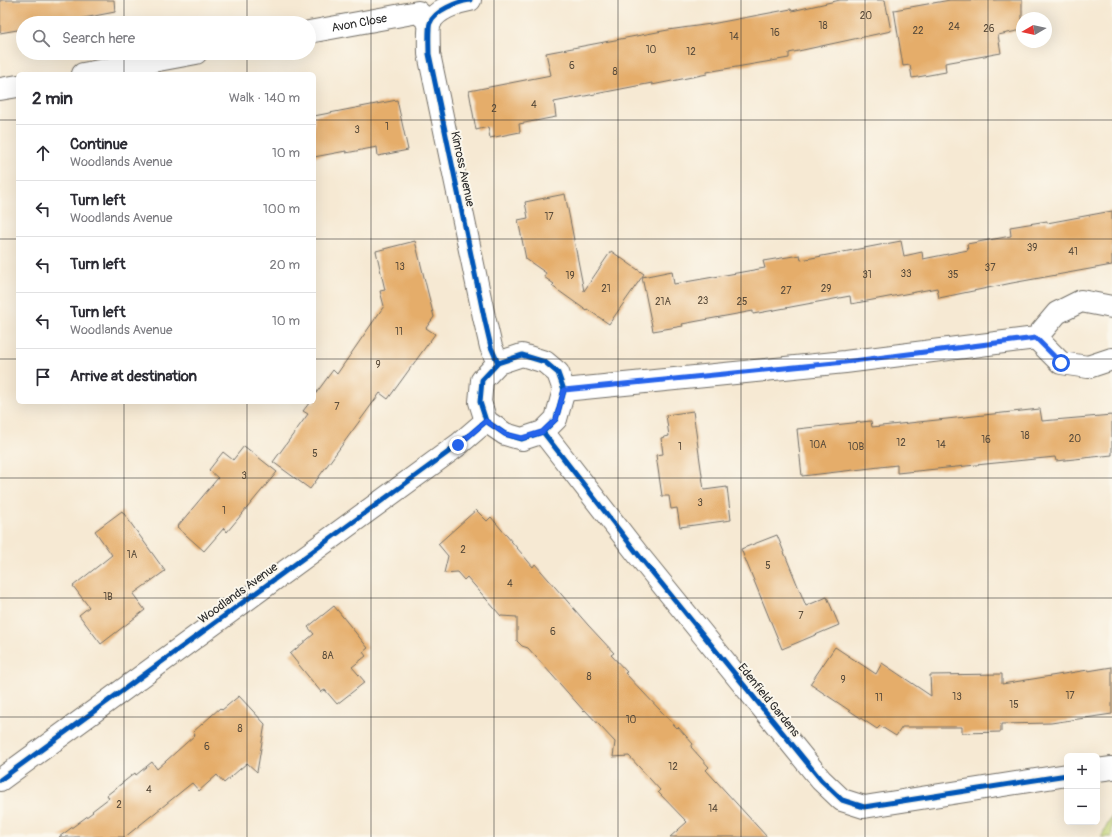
<!DOCTYPE html>
<html lang="en">
<head>
<meta charset="utf-8">
<style>
  :root { --surface:#fff; --page:#f7f7f7; --text:#2b2b33; --muted:#7c7c81; --line:#e1e1e2 }
  body { margin:0; font-family:Pangolin,sans-serif; background:var(--page); color:var(--text) }
  .controls { position:absolute; right:12px; bottom:12px; display:grid; overflow:hidden; border-radius:6px; box-shadow:0 4px 16px #0002 }
  .controls button { width:36px; height:36px; display:grid; place-items:center; padding:0; border:0; border-bottom:1px solid var(--line); background:var(--surface); color:var(--text); font:20px sans-serif }
  .compass { position:absolute; left:1016px; top:12px; width:36px; height:36px; border-radius:50%; background:var(--surface); box-shadow:0 4px 16px #0002; rotate:261deg }
  .stop { position:absolute; width:12px; height:12px; margin:-9px; border:3px solid #2563eb; border-radius:50%; background:#fff }
  .stop.end { background:#2563eb; border-color:#fff; box-shadow:0 1px 4px #0008 }
  .list { margin:0; padding:0; list-style:none }
  h2 { display:flex; justify-content:space-between; align-items:center; height:52px; margin:0; padding:0 16px; font-size:17px }
  h2 small { font-size:13px; font-weight:400; color:var(--muted) }
  .list li { display:grid; grid-template-columns:26px 1fr auto; gap:12px; align-items:center; box-sizing:border-box; height:56px; padding:0 16px; border-top:1px solid var(--line) }
  .list b { display:block; font-size:15px; white-space:nowrap }
  .list p { margin:0; font-size:13px; white-space:nowrap; color:var(--muted) }
  .list em { font-size:13px; font-style:normal; color:var(--muted) }
  .icon { flex:none; width:22px; height:22px; fill:none; stroke:currentColor; stroke-width:2; stroke-linecap:round; stroke-linejoin:round }
  .map { position:relative; flex:none; width:1112px; height:837px; overflow:hidden }
  .search { position:absolute; background:var(--surface); box-shadow:0 4px 16px #0002; left:16px; top:16px; width:300px; height:44px; display:flex; align-items:center; gap:10px; box-sizing:border-box; padding:0 14px; border-radius:22px; color:var(--muted); font-size:15px }
  .panel { position:absolute; background:var(--surface); box-shadow:0 4px 16px #0002; left:16px; top:72px; width:300px; height:332px; border-radius:6px }
  .map>svg:first-child { display:block }
</style>
</head>
<body>
<div class="map">
<svg width="1112" height="837" viewBox="0 0 1112 837">
  <rect width="100%" height="100%" fill="#fbf7ec"/>
  <filter id="ink" filterUnits="userSpaceOnUse"><feTurbulence type="fractalNoise" baseFrequency=".025" numOctaves="2"/><feDisplacementMap in="SourceGraphic" scale="8" xChannelSelector="R" yChannelSelector="G"/><feConvolveMatrix kernelMatrix="1 2 1 2 8 2 1 2 1" color-interpolation-filters="sRGB"/></filter>
  <filter id="wash" filterUnits="userSpaceOnUse"><feTurbulence type="fractalNoise" baseFrequency=".012" numOctaves="4" result="noise"/><feDisplacementMap in="SourceGraphic" scale="16" xChannelSelector="R" yChannelSelector="G"/><feGaussianBlur stdDeviation="0.9" result="paint"/><feColorMatrix in="noise" values="0 0 0 0 0 0 0 0 0 0 0 0 0 0 0 0 0 1.4 0 .05"/><feComposite in="paint" operator="in"/></filter>
  <g filter="url(#wash)">
    <rect width="100%" height="100%" fill="#f6e9d3"/>
    <path fill="#c1d376" stroke="#767f50" d="M1112,816v21h-11z"/>
    <g id="blocks">
      <path fill="#e5ad6a" d="M0,0h114l1,12 -57,11h-35v6l-23,4z
        M840,0h45l6,31 -102,22v5l-82,14v2l-55,11v-2l-98,19 2,15 -37,7 1,8 -30,6 -2,-11 -12,3 -7,-39 82,-16 -5,-22 122,-23 43,-6 80,-15 1,2z
        M950,0h72v30l-24,5 3,18 -56,10 1,9 -34,6 -2,-13 -7,1 -9,-56z
        M397,100l11,50 -30,6 -1,-9 -31,6v-2l-32,6v-41z
        M565,194l19,97 27,-40 33,23 -35,50 -22,-15v2l-35,-25 2,-2 -10,-7 2,-4 -20,-14 -8,-39 10,-2 -3,-16z
        M1112,211v54l-100,18 -73,15 -2,-10 -86,16 -1,-8 -97,18v-3l-71,13 1,2 -30,5 -11,-54 30,-6 2,13 91,-16 -2,-7 37,-6 1,5 100,-19 3,15 18,-4 1,7 45,-9 -1,-6 44,-8 -1,-9 37,-6v2z
        M415,241l19,76 -8,11 9,6 -47,65 -8,-6 -70,96 -37,-27 35,-48 -5,-3 7,-9h4v-6l19,-26 4,4 47,-68 -4,-15 5,-1 -9,-39z
        M1040,409l2,12 70,-6v40l-56,6 -1,-4 -158,16v-8l-95,11 -5,-47 74,-8 1,6z
        M693,411l11,79 23,-3 4,33 -51,7 -3,-19 -6,1 -2,-13h-7l-6,-41 7,-1 -2,-16 8,-2 -3,-21z
        M244,446l33,26 -50,60 -3,-4 -20,23 -27,-24 41,-49 -9,-8 14,-18 10,8z
        M476,510l11,11 4,-4 42,50 2,-3 53,61 26,28 -3,2 16,17 -2,1 52,55 1,-1 15,17 -2,3 18,20 -3,3 61,67h-97l17,-15 -29,-30 2,-2 -31,-34 -16,1 2,-15 -30,-32 -1,1 -56,-63 -6,-2 -5,-5v-24l-16,-1 -34,-39 -3,3 -7,-8 -13,1 4,-17 -10,-12z
        M122,511l43,60 -32,23 12,16 -44,34 -22,-29 10,-8 -16,-21 39,-31 -17,-24z
        M777,535l29,71 21,-9 12,28 -57,24 -41,-100z
        M334,606l34,42 -5,4 3,4 -14,11 13,15 -28,22 -12,-14 -4,2 -31,-38 24,-20 -6,-7z
        M835,647l41,27 6,-11 49,33 -1,-21 72,-1v10l86,-14v1l24,-4v47l-61,9 -50,1v8l-39,1v-6h-60l-6,9 -16,-10 -3,3 -67,-45z
        M239,696l26,28 -8,48 -10,-9 -23,20 -7,-8 -18,16 -7,-8 -67,54h-66l34,-25 -1,-1 17,-13 -2,-3 28,-22 1,2 16,-13 5,7 38,-34 -2,-3 27,-24 2,2z"/>
    </g>
  </g>
  <g filter="url(#ink)">
    <use href="#blocks" fill-opacity="0" stroke="#726e66" stroke-width="1"/>
    <g fill="none" stroke-linecap="round" stroke-linejoin="round">
      <g stroke="#726e66" stroke-width="24">
        <g id="minor">
          <path d="M470,0c-13,2 -35,10 -40,23 -2,4 -1,25 -1,31l55,263 7,30 7,16"/>
          <path id="s1" d="M309,32l109,-20 12,11"/>
          <path d="M83,74l113,-21"/>
          <path d="M0,89l18,-3"/>
          <path d="M1036,338l25,25 27,4 24,-8"/>
          <path d="M522,355l23,7 13,11 6,17 -8,29 -13,13 -21,7 -17,-5 -19,-13 -6,-19 2,-22 16,-17z"/>
          <path d="M564,390l281,-28 191,-24 21,-25 24,-12 31,6"/>
          <path d="M543,432l97,125 181,223 21,20 22,7 203,-32"/>
          <path d="M1097,770l15,-2"/>
          <path d="M0,780l458,-335 28,-24"/>
        </g>
      </g>
      <use href="#minor" stroke="#fff" stroke-width="22"/>
      <g stroke="#fbf7ec" stroke-width="8">
        <path id="cycleway" d="M470,0c-13,2 -35,10 -40,23 -2,4 -1,25 -1,31l55,263 7,30 7,16
          M522,355l23,7 13,11 6,17 -8,29 -13,13 -21,7 -17,-5 -19,-13 -6,-19 2,-22 16,-17z
          M543,432l97,125 181,223 21,20 22,7 203,-32
          M0,780l458,-335 28,-24"/>
      </g>
      <use href="#cycleway" stroke="#0057b8" stroke-width="5"/>
    </g>
  </g>
  <g fill="none" stroke-linecap="round" stroke-linejoin="round" filter="url(#ink)">
    <path stroke="#2563eb" stroke-width="5" d="M458,445l28,-24 19,13 17,4 20,-6 14,-13 8,-29 281,-28 191,-24 25,25"/>
  </g>
  <path fill="none" stroke="#2b2b2b" stroke-width="1" stroke-opacity="0.55" d="M124,0v23M247,0v23M371,0v837M494,0v837M618,0v837M741,0v837M865,0v837M988,0v837M124,53v21M247,53v21M0,120h18M314,120h798M0,239h18M314,239h798M0,359h18M314,359h798M124,402v435M247,402v435M0,478h1112M0,598h1112M0,717h1112"/>
  <g text-anchor="middle" stroke-width="4" stroke-linejoin="round" paint-order="stroke">
    <g font-size="10" fill="#5a4c3b">
      <text x="866" y="19">20</text>
      <text x="823" y="29">18</text>
      <text x="954" y="30">24</text>
      <text x="989" y="32">26</text>
      <text x="918" y="34">22</text>
      <text x="775" y="36">16</text>
      <text x="734" y="40">14</text>
      <text x="651" y="53">10</text>
      <text x="691" y="55">12</text>
      <text x="572" y="69">6</text>
      <text x="615" y="75">8</text>
      <text x="534" y="108">4</text>
      <text x="494" y="112">2</text>
      <text x="387" y="130">1</text>
      <text x="357" y="133">3</text>
      <text x="549" y="220">17</text>
      <text x="1032" y="251">39</text>
      <text x="1073" y="255">41</text>
      <text x="400" y="270">13</text>
      <text x="990" y="271">37</text>
      <text x="906" y="277">33</text>
      <text x="867" y="278">31</text>
      <text x="953" y="278">35</text>
      <text x="570" y="279">19</text>
      <text x="606" y="292">21</text>
      <text x="826" y="292">29</text>
      <text x="786" y="294">27</text>
      <text x="703" y="304">23</text>
      <text x="663" y="305">21A</text>
      <text x="742" y="305">25</text>
      <text x="399" y="335">11</text>
      <text x="378" y="368">9</text>
      <text x="337" y="410">7</text>
      <text x="1025" y="439">18</text>
      <text x="1075" y="442">20</text>
      <text x="986" y="443">16</text>
      <text x="901" y="446">12</text>
      <text x="818" y="448">10A</text>
      <text x="941" y="448">14</text>
      <text x="680" y="450">1</text>
      <text x="856" y="450">10B</text>
      <text x="315" y="457">5</text>
      <text x="244" y="479">3</text>
      <text x="700" y="506">3</text>
      <text x="224" y="514">1</text>
      <text x="463" y="553">2</text>
      <text x="132" y="558">1A</text>
      <text x="768" y="569">5</text>
      <text x="510" y="587">4</text>
      <text x="108" y="600">1B</text>
      <text x="801" y="619">7</text>
      <text x="553" y="635">6</text>
      <text x="328" y="659">8A</text>
      <text x="589" y="680">8</text>
      <text x="843" y="683">9</text>
      <text x="1070" y="699">17</text>
      <text x="957" y="700">13</text>
      <text x="879" y="701">11</text>
      <text x="1014" y="708">15</text>
      <text x="631" y="723">10</text>
      <text x="240" y="732">8</text>
      <text x="207" y="750">6</text>
      <text x="673" y="770">12</text>
      <text x="149" y="793">4</text>
      <text x="119" y="808">2</text>
      <text x="713" y="812">14</text>
    </g>
    <g font-size="12" fill="#2b2b2b" stroke="#fbf7ec">
      <text dy="4" stroke="none"><textPath href="#s1" startOffset="51">Avon Close</textPath></text>
      <text transform="translate(463 169) rotate(78)" y="4">Kinross Avenue</text>
      <text transform="translate(238 593) rotate(-36)" y="4">Woodlands Avenue</text>
      <text transform="translate(769 700) rotate(51)" y="4">Edenfield Gardens</text>
    </g>
  </g>
</svg>
<div class="controls">
<button>+</button>
<button>−</button>
</div>
<svg class="compass" viewBox="-18 -18 36 36"><path d="M0-13l5 13h-10z" fill="#e53935"/><path d="M0 13l5-13h-10z" fill="#7c7c81"/></svg>
<div class="stop" style="left:1061px;top:363px"></div>
<div class="stop end" style="left:458px;top:445px"></div>
<div class="search"><svg class="icon" aria-label="search" viewBox="0 0 24 24"><circle cx="10" cy="10" r="6"/><path d="M15 15l6 6"/></svg>Search here</div>
<section class="panel">
<h2>2 min<small>Walk · 140 m</small></h2>
<ul class="list">
<li><svg class="icon" aria-label="ahead" viewBox="0 0 24 24"><path d="M12 20V5M6 11l6-6 6 6"/></svg><div><b>Continue</b><p>Woodlands Avenue</p></div><em>10 m</em></li>
<li><svg class="icon" aria-label="left" viewBox="0 0 24 24"><path d="M17 20v-9H6M10 6l-5 5 5 5"/></svg><div><b>Turn left</b><p>Woodlands Avenue</p></div><em>100 m</em></li>
<li><svg class="icon" aria-label="left" viewBox="0 0 24 24"><path d="M17 20v-9H6M10 6l-5 5 5 5"/></svg><div><b>Turn left</b></div><em>20 m</em></li>
<li><svg class="icon" aria-label="left" viewBox="0 0 24 24"><path d="M17 20v-9H6M10 6l-5 5 5 5"/></svg><div><b>Turn left</b><p>Woodlands Avenue</p></div><em>10 m</em></li>
<li><svg class="icon" aria-label="arrive" viewBox="0 0 24 24"><path d="M6 21V4h12l-3 4 3 4H6"/></svg><div><b>Arrive at destination</b></div></li>
</ul>
</section>
</div>
</body>
</html>
